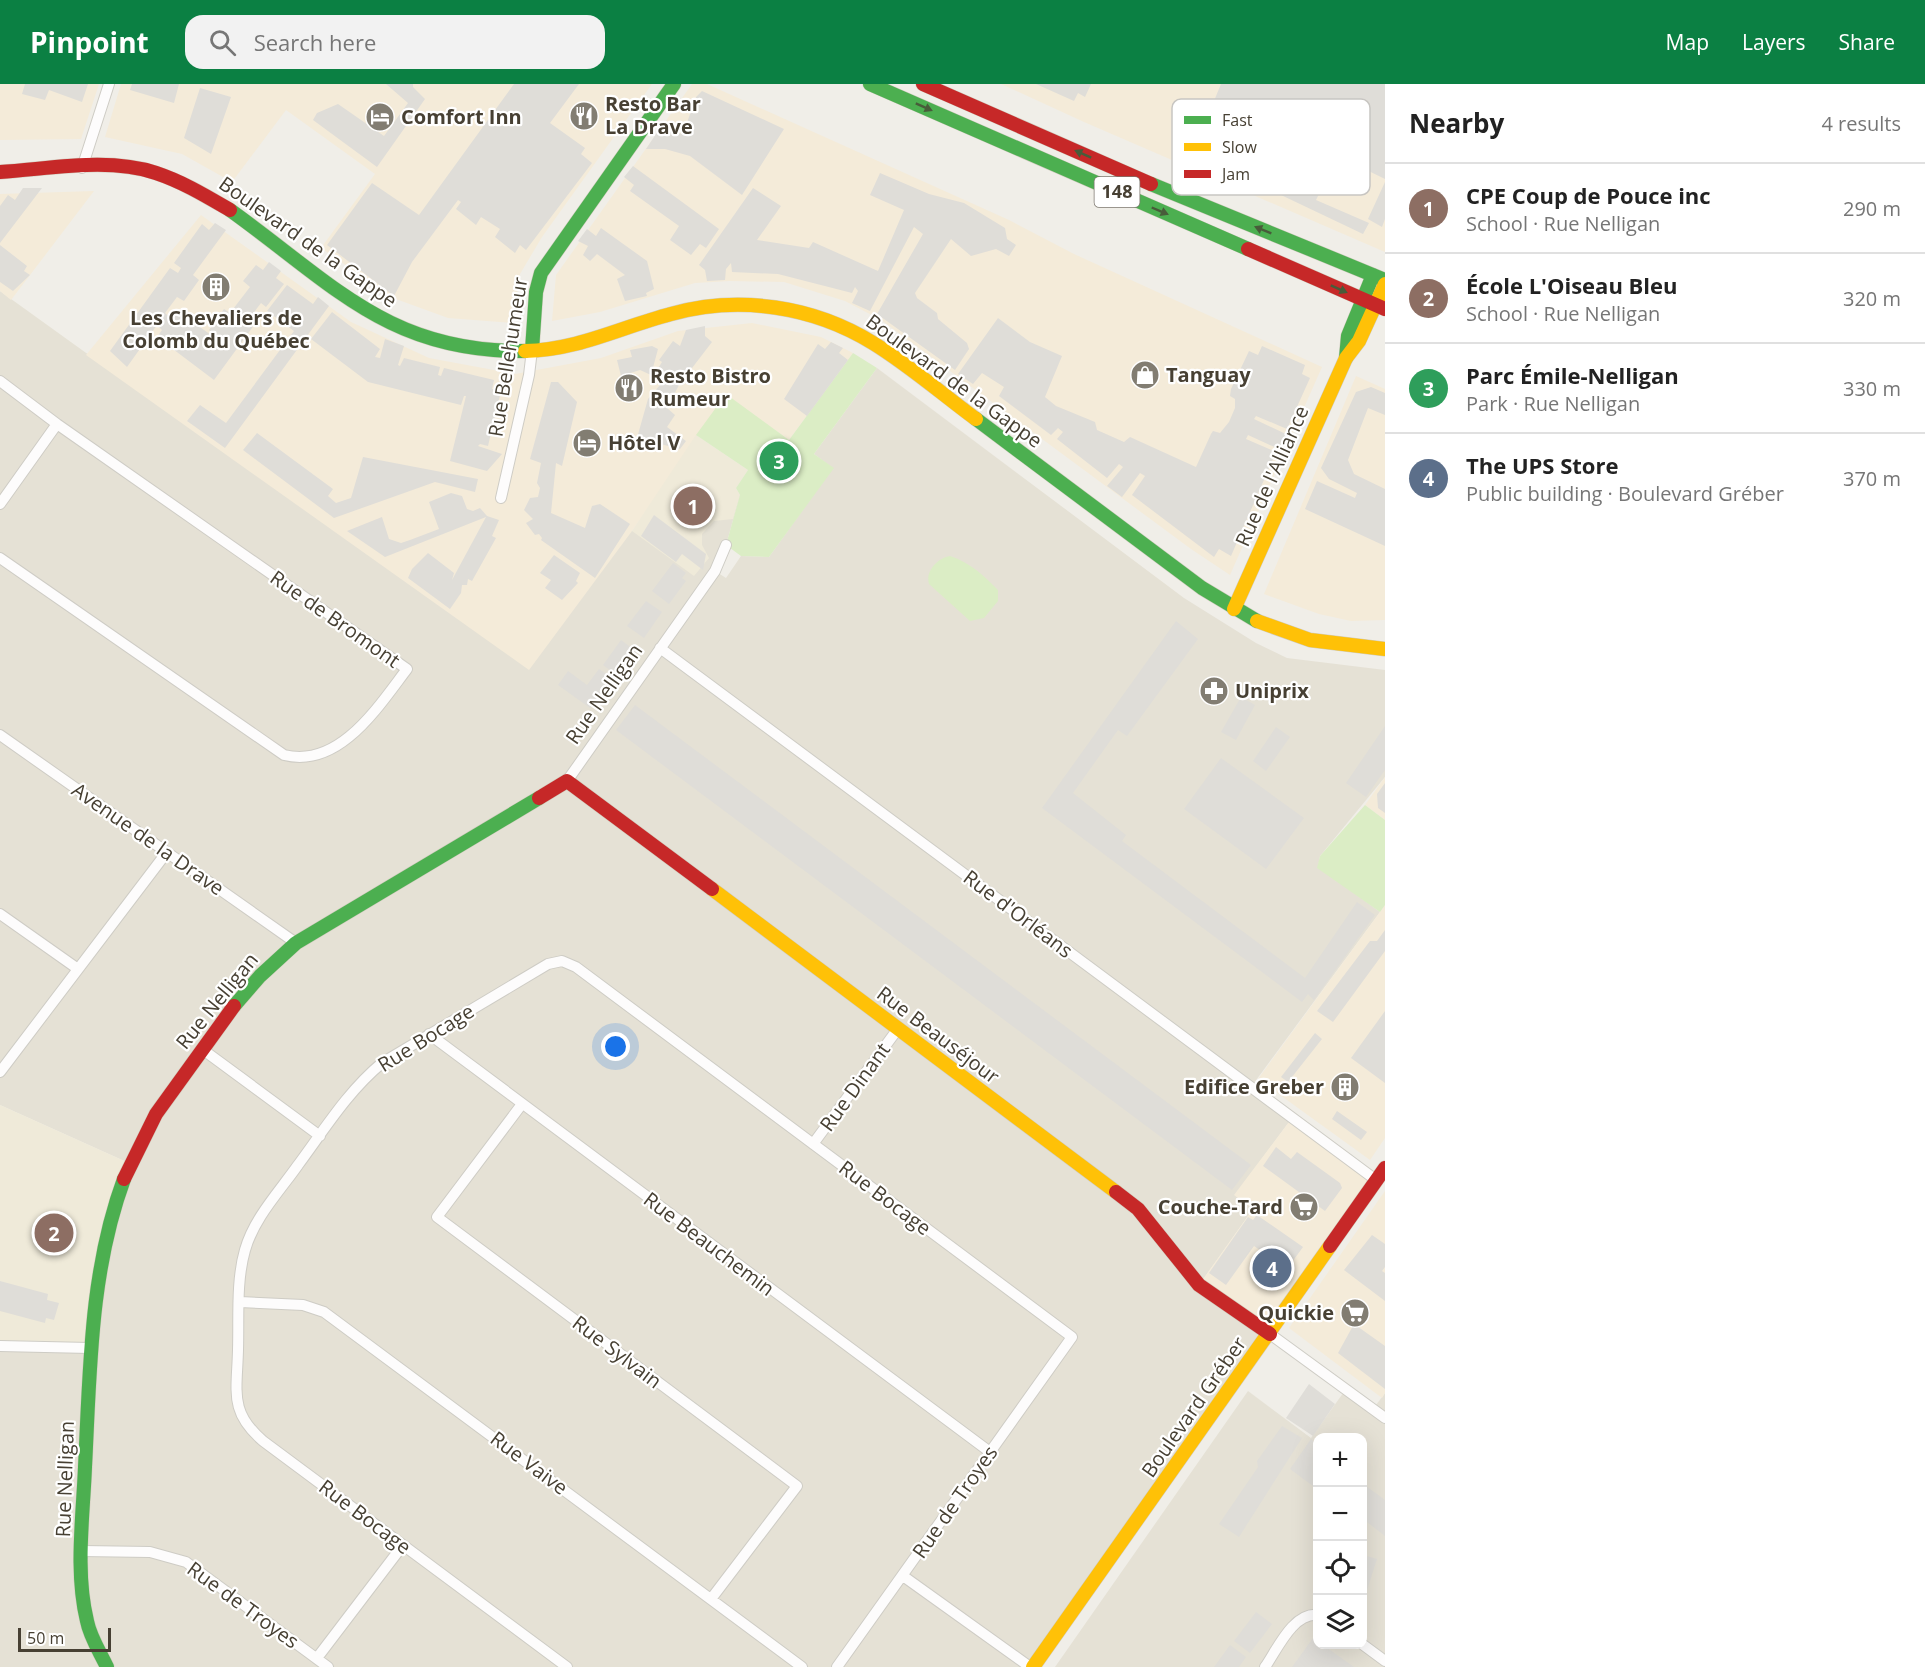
<!DOCTYPE html>
<html lang="en">
<head>
<meta charset="utf-8">
<style>
  :root { --surface:#fff; --page:#f2f2f2; --text:#222; --muted:#767676; --line:#e0e0e0; --accent:#0b8043 }
  body { margin:0; font-family:"Open Sans",sans-serif; background:var(--page); color:var(--text) }
  .controls { position:absolute; right:18px; bottom:18px; display:grid; overflow:hidden; border-radius:12px; box-shadow:0 6px 24px #0002 }
  .controls button { width:54px; height:54px; display:grid; place-items:center; padding:0; border:0; border-bottom:2px solid var(--line); background:var(--surface); color:var(--text); font:30px sans-serif }
  .scale { position:absolute; left:18px; bottom:15px; width:93px; box-sizing:border-box; padding-left:6px; border:3px solid #474033; border-top:0; font-size:16px; line-height:21px; white-space:nowrap; color:#474033; -webkit-text-stroke:4px #fff; paint-order:stroke }
  .you { position:absolute; left:616px; top:963px; width:21px; height:21px; margin:-15px; border:4px solid #fff; border-radius:50%; background:#1a73e8; box-shadow:0 0 0 9px #1a73e833 }
  .badge { display:grid; place-items:center; width:39px; height:39px; border-radius:50%; background:var(--accent); color:#fff; font-size:20px; font-weight:700 }
  .pin { position:absolute; translate:-50% -50%; border:3px solid #fff; box-shadow:0 2px 6px #0006 }
  .list { margin:0; padding:0; list-style:none }
  h2 { display:flex; justify-content:space-between; align-items:center; height:78px; margin:0; padding:0 24px; font-size:26px }
  h2 small { font-size:20px; font-weight:400; color:var(--muted) }
  .list li { display:grid; grid-template-columns:39px 1fr auto; gap:18px; align-items:center; box-sizing:border-box; height:90px; padding:0 24px; border-top:2px solid var(--line) }
  .list b { display:block; font-size:22px; white-space:nowrap }
  .list p { margin:0; font-size:20px; white-space:nowrap; color:var(--muted) }
  .list em { font-size:20px; font-style:normal; color:var(--muted) }
  .icon { flex:none; width:33px; height:33px; fill:none; stroke:currentColor; stroke-width:2; stroke-linecap:round; stroke-linejoin:round }
  .map { position:relative; flex:none; width:1385px; height:1583px; overflow:hidden }
  header { display:flex; align-items:center; gap:36px; box-sizing:border-box; height:84px; padding:0 30px; background:var(--accent); color:#fff }
  header strong { font-size:28px }
  nav { display:flex; gap:33px; margin-inline-start:auto; font-size:21px }
  .search { width:420px; height:54px; background:var(--page); display:flex; align-items:center; gap:15px; box-sizing:border-box; padding:0 21px; border-radius:18px; color:var(--muted); font-size:22px }
  main { display:flex }
  aside { flex:1; background:var(--surface) }
  .map>svg:first-child { display:block }
</style>
</head>
<body>
<header>
<strong>Pinpoint</strong>
<div class="search"><svg class="icon" aria-label="search" viewBox="0 0 24 24"><circle cx="10" cy="10" r="6"/><path d="M15 15l6 6"/></svg>Search here</div>
<nav><a>Map</a><a>Layers</a><a>Share</a></nav>
</header>
<main>
<div class="map">
<svg width="1385" height="1583" viewBox="0 0 1385 1583">
  <rect width="100%" height="100%" fill="#f0eee8"/>
  <path fill="#e5e1d5" fill-rule="evenodd" d="M0,207l182,131 450,109 108,-36 -14,50 -11,26 11,7 15,-22 28,1 64,-89 -19,-14 63,-86 307,230 72,45 31,15 98,12v107l-65,79 -2,11 62,45 -129,175 41,31 -57,77 18,14 -54,76 71,49 -237,333h-1033v-321l92,-21 39,-161 -131,-59z
    M1346,1305l27,20 12,-16v274h-330l193,-276 63,47zM1318,1354h44v206h-44z"/>
  <path fill="#f4ebd9" d="M0,0h99l-18,55 -81,1z
    M121,0h531l-110,153 -22,37 -7,49 -65,-5 -55,-20 -72,-50 54,-74 -89,-64 -54,72 -50,-28 -77,-17z
    M692,0h15l302,136 65,34 248,113 -92,208 -39,-26 -310,-229 -36,-19 -61,-19 -54,-1 -35,2 -95,29 -48,9 4,-46z
    M1001,0h384v168l-301,-130z
    M94,107l-83,109 -11,-9v-97z
    M201,131l150,107 78,36 86,16 86,-16 77,-27 74,-8 69,14 32,16 -64,87 -63,-45 -94,136 -103,139 -443,-315z
    M1356,292l29,13v231l-34,1 -32,-7 -55,-20z
    M1385,693v43l-20,-15z
    M1385,821v233l-15,22 -112,-81z
    M1292,1034l84,62 -106,154 -71,-49 54,-76 -19,-14z
    M1385,1107v202l-3,5 -93,-70z"/>
  <path fill="#efead9" d="M696,351l52,35 -12,18 4,7 -7,24 -19,2 -12,13v11l7,13 -15,18 -62,-45z
    M0,1021l131,59 -13,32 -28,152 -90,-2z"/>
  <path fill="#dbedc5" d="M853,269l24,15 -63,86 20,14 -65,89 -28,-1 -15,-11 14,-50 -4,-7 12,-18 -52,-35 30,-41 63,46z
    M950,472c21,7 33,19 48,34v11l-14,17 -14,3 -41,-37c-4,-13 9,-26 21,-28z
    M1365,721l20,15v85l-5,7 -63,-44 3,-12z"/>
  <path fill="#dfddd8" d="M25,0h63l-6,18 -33,-12 -4,10 -23,-6z
    M132,0h47l-5,19 -44,-13z
    M386,0h27v3l12,12 -48,68 -64,-47 4,-7 21,-9 46,32 24,-33z
    M514,0h65l-29,39 35,25 -4,6 11,9 -66,87 -6,-5 -5,8 -20,-16 5,-8 -19,-12 -5,8 -20,-16 5,-7 -3,-2 -46,62 -18,34 -67,-51 45,-62 47,32z
    M1036,0h55l-6,13 -7,-4 -4,8z
    M1221,0h164v95l-47,-23 -22,44 53,23 -6,11 -151,-72 11,-28 -19,-9z
    M200,4l31,9 -20,57 -27,-16z
    M702,7l82,38 -42,66 -52,-39 -25,-7h-19l14,-21 23,6 13,-37z
    M633,82l86,63 -13,19 -6,-4 -9,11 -21,-15 9,-14 -49,-35 4,-6 -10,-8z
    M880,89l49,21 35,9 41,25 2,11 9,6 -7,11 -13,-7 -25,7 -20,-17 -36,54 2,5 20,15 1,6 29,24 2,6 -14,21 -78,-56 46,-80 -9,-7 -44,84 -18,-8 6,-12 -3,-4 -3,6 -74,-19 -46,-2 -1,-9 -5,6 -1,11 -18,1 -2,-11 -6,-5 54,-77 28,18 -24,34 52,8 4,-6 65,29 26,-61 -34,-15z
    M1385,98v37l-3,8 -14,-8z
    M23,104h19l-42,55v-37l8,-11 7,5z
    M215,139l11,7 -33,45 6,5 -15,21 -7,-4 -12,16 6,5 5,-8 35,25 -6,7 4,3 7,-9 -7,-6 15,-21 6,4 20,-26 -7,-6 13,-16 7,5 6,-8 12,9 -5,7 8,6 -18,23 -5,-4 -12,16 6,5 -41,56 -57,-43 5,-7 -5,-5 -30,42 -17,-16 60,-83 8,5 3,-5 -7,-5 28,-39 7,6z
    M601,144l46,33 7,28 -8,4 1,3 -22,5 -8,-22 8,-4 -28,-21 -7,7 -7,-6 5,-9 -10,-5 9,-12 9,7z
    M0,161l27,21 -3,5 6,4 -17,16 -13,-9z
    M287,201l26,19 5,-7 11,9 -104,142 -38,-27 13,-16 26,18 68,-92 -27,-20z
    M332,228l48,37 -5,8 5,1 5,-19 19,7 -6,19 2,1 4,-8 36,9 -2,8 3,1 3,-8 50,12 -2,9 9,2 -13,55 -8,-2 -2,2 24,8 -15,17 -37,-10 16,-65h-2l-3,9 -93,-23 -57,-43z
    M998,234l32,24 32,14 -17,41 11,9 39,16 2,8 27,12 6,-5 66,30 15,-33 2,-3 7,2 9,-11 6,-14v-9l-5,-3 1,-7 18,-38 9,4 4,-9 43,19 -3,9 8,4 -23,51 -31,-13 -2,3 34,16 -7,15 -33,-15 -2,4 30,13 -45,104 -12,-7 -5,8 -82,-62 13,-19 -5,-3 -18,24 -15,-11 16,-19 -4,-3 -12,14 -50,-39 6,-7 -5,-4 -7,7 -52,-39 5,-9 -22,-14 -9,11 -15,-10z
    M705,242v10l7,6 -33,43 -12,23 8,7 -8,12 19,14 -6,8 -43,-11 11,-39 12,-14 -5,-5 4,-4 -4,-3 7,-11 -3,-2 14,-19 7,5 6,-16z
    M831,258l12,6 -4,5 9,7 -41,56 -23,-17 34,-55 7,5z
    M652,262l6,3 -7,26 -11,-5 -19,6 -4,-16 15,-3 -2,-7z
    M551,298h7l19,20 -15,64 -6,-3 -5,50 34,15 7,-22 8,-2 30,20 -35,54 -54,-38 1,-2 -3,-4 -4,1 -9,-12 7,-4 -9,-9 6,-12 8,-1 2,-9 -3,-5 4,-20 -11,-4z
    M1371,303l14,6v22l-17,-7 -20,52 6,14 31,15v57l-80,-37 12,-28 38,17 2,-5 -28,-14 -8,-11 35,-76z
    M257,349l76,56 -5,7 8,7 15,-5 12,-41 115,22 -3,13 -40,-10 -101,36 -91,-68z
    M451,409l11,3 5,13 6,2 7,-3 7,8 12,4 -7,16 4,2 -24,43 -4,-2 -1,6h-5l-1,8 -11,16 -42,-31 4,-9 16,-16 26,20 -2,7 34,-63 -101,40 -38,-26 35,-14 7,22 12,4 9,-3 29,-11 -10,-27z
    M654,431l52,39 -3,16 -21,-16 -6,8 -35,-26z
    M554,471l26,18 -4,8 2,2 -16,17 -17,-12 6,-8 -11,-7z
    M673,479l13,10 -4,5 4,3 -17,23 -17,-13z
    M646,517l16,11 -18,26 -17,-12z
    M1176,537l22,18 -71,97 -9,-6 -45,63 53,42 -4,6 183,137 52,-76 18,13 -61,85 -6,-6 -6,8 -260,-194z
    M621,556l16,12 -18,25 -16,-12z
    M599,585l13,9 -22,30 -32,-23 10,-14 19,14z
    M1241,613l14,8 -19,35 -15,-8z
    M635,621l616,460 -19,25 -616,-460z
    M1385,642v44l-19,27 -20,-14z
    M1276,643l14,10 -24,34 -13,-10z
    M1221,674l83,60 -38,51 -82,-60z
    M1385,699v30l-7,-5 -1,-14z
    M1385,846v21l-52,71 -16,-11 53,-70h7z
    M1385,927v72l-34,-25z
    M1315,949l7,6 -34,43 -7,-5z
    M1337,1027l30,21 -6,8 -29,-21z
    M1276,1063l15,12 6,-7 43,31 2,5 -17,23 -62,-45z
    M1257,1131l46,32 -16,22 -33,-23 -28,39 -17,-12 39,-56 5,3z
    M1372,1151l13,9v23l-3,4 3,2v28l-41,-31z
    M0,1197l48,13 -1,6 12,3 -5,17 -8,-2 -1,5 -45,-12z
    M1354,1240l31,22v43l-47,-36z
    M1309,1300l26,20 -22,32 -27,-18z
    M1282,1342l20,12 -63,99 -20,-13 39,-57 -1,-6z
    M1311,1355l6,5v45l-27,-20z
    M1362,1399l23,17v36l-22,-17z
    M1362,1456l5,1 -4,14 14,4 -14,44z
    M1256,1528l16,12 -22,29 -16,-12z
    M1313,1554l5,6 5,1 31,22h-62z
    M1230,1561l16,12 -7,10h-25z"/>
  <g fill="none" stroke-linecap="round" stroke-linejoin="round">
    <g stroke="#ceccc5" stroke-width="12">
      <path id="street" d="M82,84l27,-84
        M0,297l57,43 350,245c-29,38 -68,100 -123,86l-284,-197
        M501,414l28,-123 3,-25
        M0,420l57,-80
        M660,564l716,532
        M0,651l296,208
        M567,697l148,-210 11,-26
        M0,830l78,55
        M429,950l561,418
        M202,965l118,87
        M0,988l167,-220
        M522,1020l-85,113 360,269 -86,113
        M813,1060l84,-114
        M240,1218l63,3 21,7 478,355
        M1270,1250l115,84
        M0,1262l90,2
        M82,1467l68,1 36,10 142,105
        M903,1492l127,91
        M1362,1560l23,17
        M317,1574l86,-113
        M567,1583l-304,-226c-34,-29 -26,-49 -25,-91 1,-32 -2,-69 7,-100 9,-32 34,-58 53,-85 26,-35 50,-74 84,-102l166,-99 14,-3 14,6 496,370 -235,330
        M1265,1583c12,-17 28,-55 53,-52"/>
    </g>
    <g stroke="#d0ccbe" stroke-width="15">
      <path id="fast" d="M870,0l378,165
        M1151,100l234,96
        M230,126c102,73 159,143 295,141
        M532,266l4,-58 5,-19 133,-189
        M1346,274l2,-22 25,-61
        M976,335l226,169 55,33
        M234,922l26,-30 36,-33 243,-145
        M107,1583c-7,-15 -17,-30 -20,-46 -12,-49 -4,-104 -2,-154 5,-97 5,-196 39,-288"/>
    </g>
    <g stroke="#d0ccbe" stroke-width="15">
      <path id="slow" d="M525,267c53,-1 96,-24 146,-37 68,-19 142,-8 202,29 36,22 69,51 103,76
        M1234,525l112,-251 13,-17 26,-57
        M1257,537l53,19 75,9
        M712,805l404,303
        M1033,1583l297,-421"/>
    </g>
    <g stroke="#d0ccbe" stroke-width="15">
      <path id="jam" d="M923,0l228,100
        M0,88c50,-3 108,-15 156,1 27,9 50,23 74,37
        M1248,165l137,60
        M539,714l28,-17 145,108
        M124,1095l32,-65 78,-108
        M1116,1108l22,17 61,76 71,49
        M1330,1162l55,-78"/>
    </g>
    <use href="#street" stroke="#fdfcfc" stroke-width="10"/>
    <use href="#fast" stroke="#4caf50" stroke-width="14"/>
    <use href="#slow" stroke="#ffc107" stroke-width="14"/>
    <use href="#jam" stroke="#c62828" stroke-width="14"/>
  </g>
  <defs><path id="oneway-solid" d="M-6-.8H1V-3.2L6.5 0L1 3.2V.8H-6Z" transform="scale(1.5)"/></defs>
  <g fill="#485c3a">
    <use href="#oneway-solid" transform="translate(924 23) rotate(24)"/>
    <use href="#oneway-solid" transform="translate(1083 70) rotate(-156)"/>
    <use href="#oneway-solid" transform="translate(1160 127) rotate(23)"/>
    <use href="#oneway-solid" transform="translate(1263 146) rotate(-158)"/>
    <use href="#oneway-solid" transform="translate(1339 205) rotate(24)"/>
  </g>
  <defs>
    <g id="restaurant-disc" transform="scale(1.5)"><circle r="9.5" fill="#827d72" stroke="#fff"/><path d="M-5-6h1v4h1v-4h1v4h1v-4h1v5L-1.5 .5V6h-2V.5L-5-1ZM5-6V6H3V1.5H1.5Q1.5-4 5-6Z" fill="#fff"/></g>
    <g id="hotel-disc" transform="scale(1.5)"><circle r="9.5" fill="#827d72" stroke="#fff"/><path d="M-6-4.5h1.5V1H6V5H4.5V3h-9V5H-6ZM-4 0a1.8 1.8 0 1 1 3.6 0ZM.5 0V-2.5h3Q6-2.5 6 0Z" fill="#fff"/></g>
    <g id="building-disc" transform="scale(1.5)"><circle r="9.5" fill="#827d72" stroke="#fff"/><path d="M-4-6H4V6H1V3H-1V6H-4ZM-2.5-4.3h1.7v1.8h-1.7ZM.8-4.3h1.7v1.8H.8ZM-2.5-1h1.7V.8h-1.7ZM.8-1h1.7V.8H.8Z" fill="#fff"/></g>
    <g id="shop-disc" transform="scale(1.5)"><circle r="9.5" fill="#827d72" stroke="#fff"/><path d="M-5-2.5h2.3a2.7 3.5 0 0 1 5.4 0H5L5.5 6h-11ZM-1.5-2.5h3a1.5 2.3 0 0 0-3 0Z" fill="#fff"/></g>
    <g id="pharmacy-disc" transform="scale(1.5)"><circle r="9.5" fill="#827d72" stroke="#fff"/><path d="M-2-6h4v4h4v4h-4v4h-4v-4h-4v-4h4Z" fill="#fff"/></g>
    <g id="supermarket-disc" transform="scale(1.5)"><circle r="9.5" fill="#827d72" stroke="#fff"/><path d="M-6-5.5h2.5l.6 2H6L4.5 2H-2.5L-4.4-4H-6ZM-1.5 3.2a1.3 1.3 0 1 0 .1 0ZM3 3.2a1.3 1.3 0 1 0 .1 0Z" fill="#fff"/></g>
  </defs>
  <g fill-rule="evenodd">
    <use href="#restaurant-disc" x="584" y="32"/>
    <use href="#hotel-disc" x="380" y="33"/>
    <use href="#building-disc" x="216" y="203"/>
    <use href="#shop-disc" x="1145" y="291"/>
    <use href="#restaurant-disc" x="629" y="304"/>
    <use href="#hotel-disc" x="587" y="359"/>
    <use href="#pharmacy-disc" x="1214" y="607"/>
    <use href="#building-disc" x="1345" y="1003"/>
    <use href="#supermarket-disc" x="1304" y="1123"/>
    <use href="#supermarket-disc" x="1355" y="1229"/>
  </g>
  <g text-anchor="middle" stroke-width="4.5" stroke-linejoin="round" paint-order="stroke">
    <rect fill="#fff" stroke="#7e7970" stroke-width="1.5" x="1094.5" y="93" width="45" height="30" rx="4.5"/>
    <g font-size="18" font-weight="bold" fill="#474033">
      <text x="1117" y="114">148</text>
    </g>
    <g font-size="20" font-weight="bold" fill="#474033" stroke="#fff" text-anchor="start">
      <text x="605" y="27">Resto Bar<tspan x="605" dy="23">La Drave</tspan></text>
      <text x="401" y="40">Comfort Inn</text>
      <text x="216" y="241" text-anchor="middle">Les Chevaliers de<tspan x="216" dy="23">Colomb du Québec</tspan></text>
      <text x="1166" y="298">Tanguay</text>
      <text x="650" y="299">Resto Bistro<tspan x="650" dy="23">Rumeur</tspan></text>
      <text x="608" y="366">Hôtel V</text>
      <text x="1235" y="614">Uniprix</text>
      <text x="1324" y="1010" text-anchor="end">Edifice Greber</text>
      <text x="1283" y="1130" text-anchor="end">Couche-Tard</text>
      <text x="1334" y="1236" text-anchor="end">Quickie</text>
    </g>
    <g font-size="20" fill="#474033" stroke="#fff">
      <text transform="translate(308 158) rotate(35)" y="7">Boulevard de la Gappe</text>
      <text transform="translate(508 273) rotate(-81)" y="7">Rue Bellehumeur</text>
      <text transform="translate(954 297) rotate(36)" y="7">Boulevard de la Gappe</text>
      <text transform="translate(1272 392) rotate(-66)" y="7">Rue de l'Alliance</text>
      <text transform="translate(335 535) rotate(35)" y="7">Rue de Bromont</text>
      <text transform="translate(604 610) rotate(-55)" y="7">Rue Nelligan</text>
      <text transform="translate(148 755) rotate(35)" y="7">Avenue de la Drave</text>
      <text transform="translate(1018 830) rotate(37)" y="7">Rue d'Orléans</text>
      <text transform="translate(217 917) rotate(-51)" y="7">Rue Nelligan</text>
      <text transform="translate(938 951) rotate(37)" y="7">Rue Beauséjour</text>
      <text transform="translate(426 954) rotate(-32)" y="7">Rue Bocage</text>
      <text transform="translate(855 1003) rotate(-54)" y="7">Rue Dinant</text>
      <text transform="translate(885 1114) rotate(37)" y="7">Rue Bocage</text>
      <text transform="translate(709 1160) rotate(37)" y="7">Rue Beauchemin</text>
      <text transform="translate(617 1268) rotate(37)" y="7">Rue Sylvain</text>
      <text transform="translate(1194 1323) rotate(-55)" y="7">Boulevard Gréber</text>
      <text transform="translate(529 1379) rotate(37)" y="7">Rue Vaive</text>
      <text transform="translate(65 1395) rotate(-88)" y="7">Rue Nelligan</text>
      <text transform="translate(955 1418) rotate(-55)" y="7">Rue de Troyes</text>
      <text transform="translate(365 1433) rotate(37)" y="7">Rue Bocage</text>
      <text transform="translate(243 1521) rotate(36)" y="7">Rue de Troyes</text>
    </g>
  </g>
  <rect x="1172" y="15" width="198" height="96" rx="9" fill="#fff" stroke="#c8c6c2" stroke-width="1.5"/>
  <rect x="1184" y="32" width="27" height="8" fill="#4caf50"/>
  <rect x="1184" y="59" width="27" height="8" fill="#ffc107"/>
  <rect x="1184" y="86" width="27" height="8" fill="#c62828"/>
  <g font-size="16" fill="#474033">
    <text x="1222" y="42">Fast</text>
    <text x="1222" y="69">Slow</text>
    <text x="1222" y="96">Jam</text>
  </g>
</svg>
<div class="controls">
<button>+</button>
<button>−</button>
<button><svg class="icon" aria-label="locate" viewBox="0 0 24 24"><circle cx="12" cy="12" r="6"/><path d="M12 2v4M12 18v4M2 12h4M18 12h4"/></svg></button>
<button><svg class="icon" aria-label="layers" viewBox="0 0 24 24"><path d="M12 4l9 5-9 5-9-5zM3 14l9 5 9-5"/></svg></button>
</div>
<div class="scale">50 m</div>
<div class="you"></div>
<div class="pin badge" style="left:693px;top:422px;background:#8d6e63">1</div>
<div class="pin badge" style="left:54px;top:1149px;background:#8d6e63">2</div>
<div class="pin badge" style="left:779px;top:377px;background:#2e9e5b">3</div>
<div class="pin badge" style="left:1272px;top:1184px;background:#5c6f8a">4</div>
</div>
<aside>
<h2>Nearby<small>4 results</small></h2>
<ul class="list">
<li><span class="badge" style="background:#8d6e63">1</span><div><b>CPE Coup de Pouce inc</b><p>School · Rue Nelligan</p></div><em>290 m</em></li>
<li><span class="badge" style="background:#8d6e63">2</span><div><b>École L'Oiseau Bleu</b><p>School · Rue Nelligan</p></div><em>320 m</em></li>
<li><span class="badge" style="background:#2e9e5b">3</span><div><b>Parc Émile-Nelligan</b><p>Park · Rue Nelligan</p></div><em>330 m</em></li>
<li><span class="badge" style="background:#5c6f8a">4</span><div><b>The UPS Store</b><p>Public building · Boulevard Gréber</p></div><em>370 m</em></li>
</ul>
</aside>
</main>
</body>
</html>
